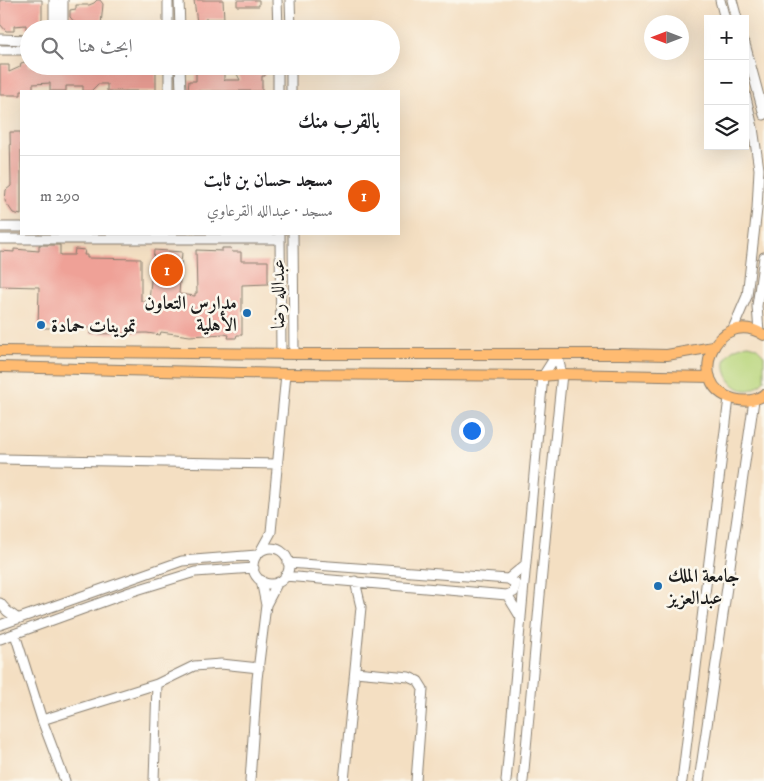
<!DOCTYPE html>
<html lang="ar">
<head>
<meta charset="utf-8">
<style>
  :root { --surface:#fff; --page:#f6f6f6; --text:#202124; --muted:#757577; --line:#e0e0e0; --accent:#ea580c }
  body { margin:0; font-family:"IM FELL DW Pica",Amiri,serif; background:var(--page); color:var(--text); direction:rtl }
  .controls { position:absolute; right:15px; top:15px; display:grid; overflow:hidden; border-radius:0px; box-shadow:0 5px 20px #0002 }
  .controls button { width:45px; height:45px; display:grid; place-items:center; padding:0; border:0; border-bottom:1px solid var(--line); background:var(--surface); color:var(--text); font:25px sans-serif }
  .compass { position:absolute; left:644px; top:15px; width:45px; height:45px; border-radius:50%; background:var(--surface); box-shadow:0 5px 20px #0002; rotate:270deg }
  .you { position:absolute; left:471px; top:430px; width:18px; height:18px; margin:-12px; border:4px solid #fff; border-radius:50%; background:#1a73e8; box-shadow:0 0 0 8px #1a73e833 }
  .badge { display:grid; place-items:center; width:32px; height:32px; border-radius:50%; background:var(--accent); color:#fff; font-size:16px; font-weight:700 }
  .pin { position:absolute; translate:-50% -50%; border:2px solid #fff; box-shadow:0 1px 5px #0006 }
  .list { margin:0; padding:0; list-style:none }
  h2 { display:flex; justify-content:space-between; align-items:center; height:65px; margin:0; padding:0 20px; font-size:21px }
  h2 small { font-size:16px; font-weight:400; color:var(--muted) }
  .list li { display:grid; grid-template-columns:32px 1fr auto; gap:15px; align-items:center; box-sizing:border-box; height:80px; padding:0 20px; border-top:1px solid var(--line) }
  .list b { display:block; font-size:19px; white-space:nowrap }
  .list p { margin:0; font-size:16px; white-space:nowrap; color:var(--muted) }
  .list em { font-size:16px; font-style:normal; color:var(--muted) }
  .icon { flex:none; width:28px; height:28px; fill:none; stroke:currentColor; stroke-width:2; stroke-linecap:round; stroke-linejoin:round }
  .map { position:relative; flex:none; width:764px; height:781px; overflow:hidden; direction:ltr }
  .search { position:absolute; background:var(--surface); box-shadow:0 5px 20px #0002; left:20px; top:20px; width:380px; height:55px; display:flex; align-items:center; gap:12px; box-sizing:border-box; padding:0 18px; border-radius:28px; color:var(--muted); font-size:19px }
  .panel { position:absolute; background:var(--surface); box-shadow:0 5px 20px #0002; left:20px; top:90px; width:380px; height:145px; border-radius:0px; direction:rtl }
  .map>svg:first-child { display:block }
</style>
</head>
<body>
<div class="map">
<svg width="764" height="781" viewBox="0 0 764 781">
  <rect width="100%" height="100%" fill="#fbf7ec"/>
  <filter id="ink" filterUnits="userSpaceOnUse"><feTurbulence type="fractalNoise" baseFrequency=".02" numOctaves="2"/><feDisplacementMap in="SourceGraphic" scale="10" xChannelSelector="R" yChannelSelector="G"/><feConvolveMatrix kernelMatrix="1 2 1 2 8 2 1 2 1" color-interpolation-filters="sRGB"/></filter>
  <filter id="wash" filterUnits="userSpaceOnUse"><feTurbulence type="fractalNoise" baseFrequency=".0096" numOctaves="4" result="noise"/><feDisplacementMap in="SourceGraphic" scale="20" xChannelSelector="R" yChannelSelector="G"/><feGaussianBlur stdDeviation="1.12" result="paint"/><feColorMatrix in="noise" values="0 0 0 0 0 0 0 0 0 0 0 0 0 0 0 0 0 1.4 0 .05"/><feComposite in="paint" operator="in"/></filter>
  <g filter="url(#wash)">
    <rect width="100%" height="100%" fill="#f4dfc2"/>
    <path fill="#b9d67d" stroke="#6a794c" d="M749,345l7,2 8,8v25c-28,35 -64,-32 -15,-35z"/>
    <g id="blocks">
      <path fill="#efa197" d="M0,0h42v29h-16v-4l-12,1v5h-8l-6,-7z
        M97,0h3l3,4 -2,21h-24l-7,-8v-7l6,-1v-4h13l5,-2z
        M194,0h29l1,19h-19v4h-8z
        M237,0h22v6h-22z
        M29,61v5h127v25h-49v-7h-9l-7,7h-8v-5h-17v5h-16v-8l-17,1v7h-12v4h-21v-30h9v7l11,-5 1,-4z
        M196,66h28v15l1,-1h15l-7,-14h32v10h-3v15h-74l1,-10h7z
        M10,132h11v83l-8,-2 -8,-12 1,-11 5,-4z
        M39,245h21v10h14l1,-6 10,1 -1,5h3v3l54,1v42h8l5,-51 28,2 -3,42 16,2v-3h2l-1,-43 26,1v-3h9l1,4h9v9h27v23l-26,1v50h-5l-1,3h-8l1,-3 -5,-1 -34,2 -29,-4 -1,3 -13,-2 -57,1v-6h-52l1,-41 -39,-1v-35l14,1v-3l25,2z"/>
    </g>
  </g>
  <g filter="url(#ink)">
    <use href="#blocks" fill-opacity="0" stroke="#887e6f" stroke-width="1"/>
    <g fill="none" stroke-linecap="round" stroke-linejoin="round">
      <g stroke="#887e6f" stroke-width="11">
        <path id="minor" d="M168,0v29
          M179,0l1,29
          M277,0l1,29
          M290,0l1,29
          M720,0l5,19
          M732,0l5,19
          M54,29v-29
          M63,29v-29
          M0,39l29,1
          M745,44l19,71
          M0,50h29
          M169,66v25
          M180,66l1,25
          M278,66v25
          M291,66v25
          M0,227h21
          M280,234l1,120
          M293,234l1,120
          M0,239h280
          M732,331l15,-35 10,-87 2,-40 -6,-41 -8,-35
          M759,332l-2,-26 7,-49
          M0,459l278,5
          M253 566a18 18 0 1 1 36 0a18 18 0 1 1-36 0Z
          M260,552l11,-20 15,-158
          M288,563l220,16 7,4 -1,9 -7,3
          M285,576l222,19 14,23
          M508,579l18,-15
          M0,603l7,8 11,8
          M266,605l12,-23
          M0,625l182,-64 75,-6
          M15,634l27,86 23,61
          M0,639l130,-47 65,-20 59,-4
          M355,672l54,5 9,4 5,8 -7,92
          M42,720l115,-36
          M154,781l3,-97 37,-18 27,-2 38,4
          M250,781l7,-102 9,-74 -5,-25
          M344,781l17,-174 -6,-26
          M506,781l37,-405 14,-22 5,20 -14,134 -25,273
          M682,781l47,-383
          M699,781l55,-381"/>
      </g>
      <g stroke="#887e6f" stroke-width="12">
        <path id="major" d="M764,335c-48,-30 -81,51 -30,64 11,3 21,2 30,-4
          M0,351l294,3h328l45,1 46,-8
          M0,367l286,7 257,2 19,-2 148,3"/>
      </g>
      <use href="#minor" stroke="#fff" stroke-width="9"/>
      <use href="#major" stroke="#ffbb71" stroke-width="10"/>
    </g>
  </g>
  <g fill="#1f6fb2" stroke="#fbf7ec" stroke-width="2">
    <circle cx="247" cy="313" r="5"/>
    <circle cx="41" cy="325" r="5"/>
    <circle cx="658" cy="586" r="5"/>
  </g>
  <g text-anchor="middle" stroke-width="5" stroke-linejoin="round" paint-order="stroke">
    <g font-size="19" fill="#1c1c1c" stroke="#fbf7ec">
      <text transform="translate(277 294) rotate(-90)" y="7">عبدالله رضا</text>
    </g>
    <g font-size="19" font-weight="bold" fill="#1c1c1c" stroke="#fbf7ec" text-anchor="start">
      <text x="237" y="309" text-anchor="end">مدارس التعاون<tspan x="237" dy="22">الأهلية</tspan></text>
      <text x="51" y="332">تموينات حمادة</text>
      <text x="668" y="582">جامعة الملك<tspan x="668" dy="22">عبدالعزيز</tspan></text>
    </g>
  </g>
</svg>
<div class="controls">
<button>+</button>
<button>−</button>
<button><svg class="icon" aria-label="layers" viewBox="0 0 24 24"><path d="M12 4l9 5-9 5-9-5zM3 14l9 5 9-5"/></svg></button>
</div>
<svg class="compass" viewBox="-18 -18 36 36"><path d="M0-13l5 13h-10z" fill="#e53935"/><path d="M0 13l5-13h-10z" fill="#757577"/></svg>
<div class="you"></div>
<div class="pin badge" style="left:167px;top:270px">1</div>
<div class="search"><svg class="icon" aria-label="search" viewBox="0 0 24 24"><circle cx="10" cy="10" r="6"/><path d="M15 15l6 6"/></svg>ابحث هنا</div>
<section class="panel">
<h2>بالقرب منك<small></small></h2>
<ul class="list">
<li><span class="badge">1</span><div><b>مسجد حسان بن ثابت</b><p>مسجد · عبدالله القرعاوي</p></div><em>290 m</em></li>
</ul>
</section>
</div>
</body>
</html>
